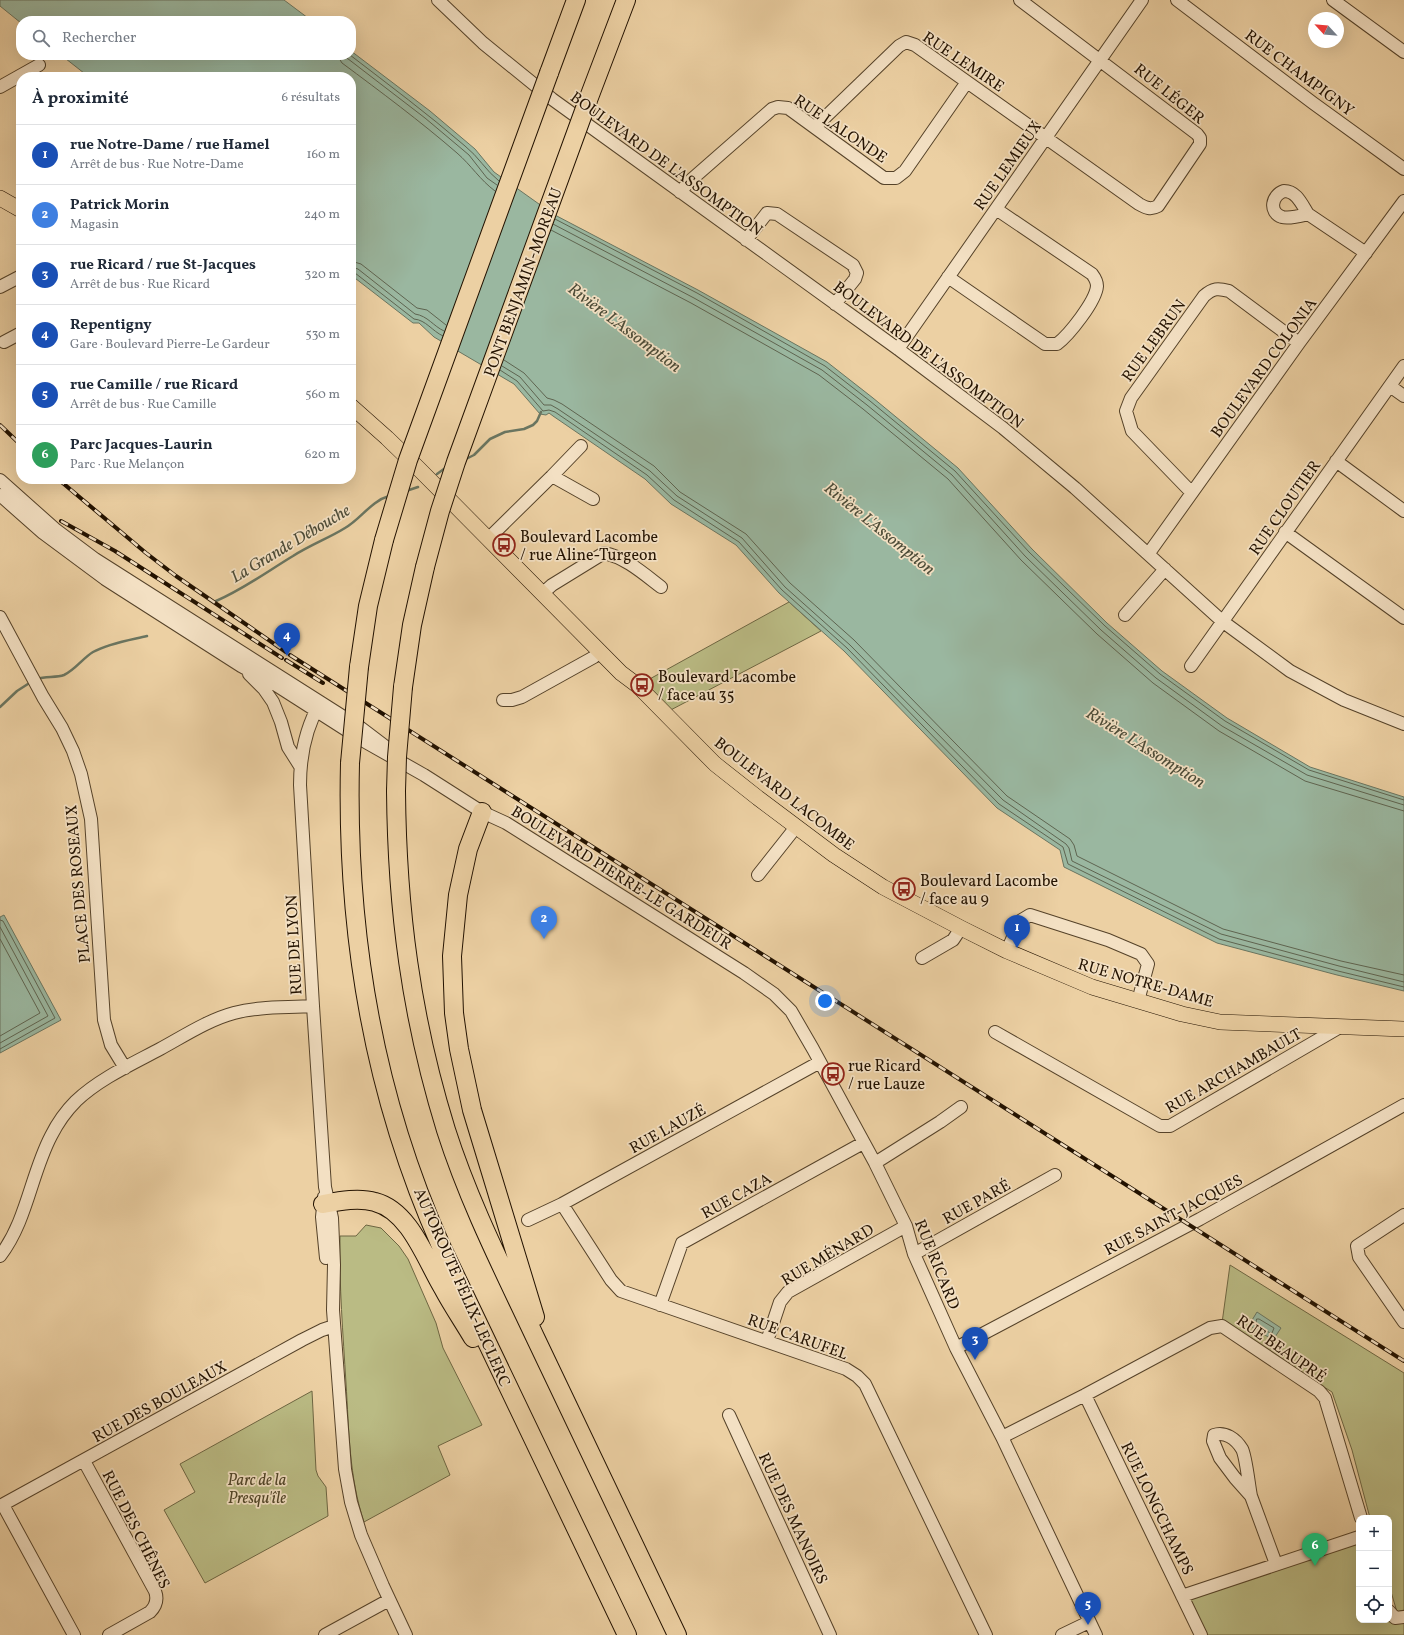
<!DOCTYPE html>
<html lang="fr">
<head>
<meta charset="utf-8">
<style>
  :root { --surface:#fff; --page:#f6f6f7; --text:#1f2937; --muted:#747a83; --line:#e0e1e3; --accent:#8f2418 }
  body { margin:0; font-family:Vollkorn,serif; background:var(--page); color:var(--text) }
  .controls { position:absolute; right:12px; bottom:12px; display:grid; overflow:hidden; border-radius:8px; box-shadow:0 4px 16px #0002 }
  .controls button { width:36px; height:36px; display:grid; place-items:center; padding:0; border:0; border-bottom:1px solid var(--line); background:var(--surface); color:var(--text); font:20px sans-serif }
  .compass { position:absolute; left:1308px; top:12px; width:36px; height:36px; border-radius:50%; background:var(--surface); box-shadow:0 4px 16px #0002; rotate:296deg }
  .you { position:absolute; left:825px; top:1001px; width:14px; height:14px; margin:-10px; border:3px solid #fff; border-radius:50%; background:#1a73e8; box-shadow:0 0 0 6px #1a73e833 }
  .badge { display:grid; place-items:center; width:26px; height:26px; border-radius:50%; background:var(--accent); color:#fff; font-size:13px; font-weight:700 }
  .pin { position:absolute; translate:-50% -33px; filter:drop-shadow(0 1px 2px #0008) }
  .pin::after { content:''; position:absolute; top:21px; width:14px; height:12px; background:inherit; clip-path:polygon(0 0,100% 0,50% 100%) }
  .list { margin:0; padding:0; list-style:none }
  h2 { display:flex; justify-content:space-between; align-items:center; height:52px; margin:0; padding:0 16px; font-size:17px }
  h2 small { font-size:13px; font-weight:400; color:var(--muted) }
  .list li { display:grid; grid-template-columns:26px 1fr auto; gap:12px; align-items:center; box-sizing:border-box; height:60px; padding:0 16px; border-top:1px solid var(--line) }
  .list b { display:block; font-size:15px; white-space:nowrap }
  .list p { margin:0; font-size:13px; white-space:nowrap; color:var(--muted) }
  .list em { font-size:13px; font-style:normal; color:var(--muted) }
  .icon { flex:none; width:22px; height:22px; fill:none; stroke:currentColor; stroke-width:2; stroke-linecap:round; stroke-linejoin:round }
  .map { position:relative; flex:none; width:1404px; height:1635px; overflow:hidden }
  .search { position:absolute; background:var(--surface); box-shadow:0 4px 16px #0002; left:16px; top:16px; width:340px; height:44px; display:flex; align-items:center; gap:10px; box-sizing:border-box; padding:0 14px; border-radius:16px; color:var(--muted); font-size:15px }
  .panel { position:absolute; background:var(--surface); box-shadow:0 4px 16px #0002; left:16px; top:72px; width:340px; height:412px; border-radius:16px }
  .map>svg:first-child { display:block }
</style>
</head>
<body>
<div class="map">
<svg width="1404" height="1635" viewBox="0 0 1404 1635">
  <rect width="100%" height="100%" fill="#ecd0a3"/>
  <filter id="stains"><feTurbulence type="fractalNoise" baseFrequency=".005" numOctaves="4"/><feColorMatrix values="0 0 0 0 .2 0 0 0 0 .09 0 0 0 0 .02 0 0 0 .5 -.17"/></filter>
  <radialGradient id="worn" r=".72"><stop offset=".6" stop-color="#630" stop-opacity="0"/><stop offset="1" stop-color="#630" stop-opacity=".3"/></radialGradient>
  <path fill="#babb84" stroke="#6e6642" d="M789,602l32,29 -156,82 -28,-27z
    M366,1225l15,3 18,18 9,13 28,64 7,25 39,77 -44,21 12,29 -86,47c-15,-45 -15,-92 -18,-139 -3,-49 -7,-98 -6,-147h16z
    M1230,1265l174,108v237l-7,2 -8,-27v-67h-19l-18,-68 -20,-58 -110,-69z
    M312,1391l4,79 2,6 8,11 2,29 -123,67 -41,-73 31,-18 -15,-28z
    M1359,1537v83h30l15,-3v18h-203l-19,-39z"/>
  <path fill="#9ab7a0" stroke="#6a7560" d="M0,0h284l28,21h-291v2l-21,-17z
    M351,51l79,60 45,38 19,23 59,42 145,76 129,72 46,36 85,70 74,81 75,74 55,48 65,47 83,49 94,30v194l-67,-16 -120,-32 -153,-76 -4,-17 -63,-42 -153,-157 -65,-58 -43,-48 -65,-41 -26,-25 -92,-63 -4,-3 -3,2 -6,-1 -26,-30 -80,-47 -15,-14h-6l-62,-48v-198h-262l-28,-22h290z
    M4,915l57,105 -61,33v-136z
    M1257,1312l24,16 -8,12 -24,-15z"/>
  <g fill="none" stroke-linecap="round" stroke-linejoin="round">
    <path stroke="#5e6450" stroke-width="1" d="M337,55l5,8c39,29 78,58 115,90 14,12 23,27 38,38
      M343,55l82,63 44,37 18,23 10,7
      M350,55c39,30 78,59 115,91 13,10 21,25 34,35
      M555,219l142,74 128,73 45,35 85,70 74,81 76,74 55,48 65,47 84,49 95,30
      M553,224l141,74 128,72 45,35 85,70 73,81 76,74 55,48 66,48 85,49 97,30
      M551,230l140,73 128,72 44,34 85,70 73,81 76,74 56,49 66,48 86,50 99,30
      M351,261l10,3 56,44 10,2 19,15
      M351,267l7,2 57,45c13,2 18,12 29,17
      M351,272l4,1 59,46c12,1 18,12 29,17
      M504,360l20,13 23,25 7,2 8,4 92,62 26,26 66,42 44,49 64,57 153,156 63,43 4,6 3,11 146,73 118,32 63,14
      M502,366l18,11 24,28h7l7,4 92,62 27,25 65,42 43,49 65,58 153,155 63,44 3,4 3,13 149,73 118,32 65,16
      M500,370l17,11 26,30 6,-1 6,2 92,63 27,25 65,42 43,48 65,58 152,156 64,43 5,17 151,75 119,32 66,16
      M0,920l3,1 52,97 -55,31
      M0,927l48,89 -48,27
      M0,939l40,74 -40,23
      M1257,1319h2l15,9 -2,5h-2l-14,-9z"/>
    <path stroke="#6a7560" stroke-width="2.5" d="M464,460l10,-5 16,-16 15,-7 19,-3 9,-4 4,-4 4,-9
      M437,474l11,-8
      M406,491l12,-4
      M216,601c28,-12 52,-30 77,-45 17,-11 36,-18 52,-28 16,-9 26,-27 44,-32
      M37,679c9,-3 19,-1 27,-4 11,-5 19,-17 29,-23 16,-9 37,-12 54,-16
      M0,707l17,-16 14,-9"/>
    <g stroke="#554229" stroke-width="14">
      <path id="minor" d="M438,0l45,43 69,56 346,250 105,79 72,60 147,133 68,50 54,29 60,24
        M1177,0l136,103 91,66
        M1333,0l71,52
        M0,87l39,-22
        M815,127l84,-81 7,-4 9,3 224,159c7,4 12,6 19,2l42,-62v-6l-3,-4 -177,-134
        M1284,191c13,0 18,14 24,23 -8,2 -19,5 -26,3 -14,-5 -10,-22 2,-26z
        M680,192l11,-12 81,-71 6,-2 10,1 96,70h12l9,-7 62,-89
        M1308,214l58,39
        M746,240l21,-27 10,1 76,51 4,8 -2,6 -20,25
        M948,277l97,67h12c12,-9 39,-43 40,-58 0,-5 -2,-8 -5,-12l-96,-65
        M0,287l21,-11
        M4,342l17,-9
        M898,349l244,-349
        M1390,386l14,10
        M1336,461l68,50
        M552,476l29,-30
        M0,480l55,49 40,30 266,169 25,19
        M1192,493l-60,-62 -6,-20 5,-13 73,-102c9,-8 14,-8 25,-5l70,52
        M0,495l43,38 62,46 136,87 35,19 86,55 62,35 58,37 24,11 238,150 30,21 17,17 22,38 62,114 31,63 8,28 42,94 46,89 94,198
        M1285,532l119,86
        M489,538l63,-62 41,23
        M1149,553l150,-210 105,-142
        M543,593l9,-8 52,-32c21,4 40,21 57,34
        M1125,615l40,-46
        M0,617l43,80 19,31 11,23 8,23 10,45 13,201 7,25 14,23
        M1191,666l213,-300
        M249,674l15,15 9,13 8,20 7,25 12,19
        M503,700h9l10,-3 72,-40 6,-5
        M320,703c-15,26 -20,52 -20,82l13,221 12,181 7,31 2,47 -1,45 12,159 6,33 10,33 22,51 23,49
        M758,875l38,-48
        M1007,951l13,-30 10,-6 78,25 33,14 7,10 -10,37
        M922,958l31,-18 8,-12
        M995,1032l165,94h10l170,-99
        M875,1163l65,-41 21,-15
        M324,1197l-2,20 4,41
        M562,1204l49,76 10,11 225,78 11,7 8,8 121,251
        M1404,1215l-47,31 2,11 45,65
        M528,1220l34,-16 258,-142
        M914,1254l141,-79
        M0,1256c27,-35 31,-82 51,-120 6,-12 15,-25 25,-35 23,-22 56,-37 84,-52 24,-13 48,-29 74,-36 26,-7 52,-5 79,-7
        M660,1305l22,-62 181,-100
        M767,1341l13,-39 8,-10 118,-66
        M956,1348l244,-129 204,-114
        M1085,1395l116,240
        M729,1415l101,220
        M1002,1437l83,-42 125,-67 12,-2 97,65 6,7 36,120
        M84,1461l71,130c3,8 1,15 -5,21l-41,23
        M1251,1496c-2,-9 -5,-40 -9,-47 -6,-10 -17,-18 -28,-14l-1,6 7,17 15,20 16,18 25,68
        M3,1505l71,130
        M0,1506l302,-166 20,-10 12,-4
        M1182,1596l177,-59
        M1389,1611l6,7 9,-1
        M325,1635l64,-35
        M1062,1635l27,-13"/>
    </g>
    <g stroke="#231200" stroke-width="16">
      <path id="major" d="M0,198l21,12
        M351,406l36,32 31,30 203,205 16,12 78,79 43,34 76,57 49,32 78,41 46,23 85,36 90,27 38,8 184,7"/>
    </g>
    <g stroke="#231200" stroke-width="20">
      <path id="highway" d="M549,73l27,-73
        M588,100l38,-100
        M359,667l9,-61 16,-66
        M403,687l9,-62 13,-58
        M350,763c-4,166 23,331 91,483l186,389
        M396,791c1,118 15,226 50,339 23,72 57,139 89,207 47,100 95,199 142,298
        M482,812l-14,37 -10,46 -6,61 2,57 5,36 13,61 63,207
        M323,1204c16,-3 36,-7 52,-2 35,9 51,58 68,86 9,17 20,33 30,50"/>
    </g>
    <use href="#minor" stroke="#f3e0c3" stroke-width="12"/>
    <use href="#major" stroke="#ecd0a3" stroke-width="15"/>
    <use href="#highway" stroke="#ecd0a3" stroke-width="18"/>
    <g stroke="#231200" stroke-width="4">
      <path id="rail" d="M0,425l21,20
        M58,479l88,74 30,23 110,76
        M61,521l54,30 167,107
        M290,655l1114,706
        M286,660l37,23"/>
    </g>
    <use href="#rail" stroke="#f3e0c3" stroke-width="2.5" stroke-dasharray="8" stroke-linecap="butt"/>
    <g stroke="#231200" stroke-width="20" stroke-linecap="butt">
      <path id="highway-bridge" d="M384,540l24,-80 141,-387
        M425,567l15,-56 16,-49 132,-362
        M350,763l9,-96
        M396,791l1,-34 6,-70"/>
    </g>
    <use href="#highway-bridge" stroke="#ecd0a3" stroke-width="18"/>
  </g>
  <defs>
    <g id="bus-ring" transform="scale(1.15)"><circle r="9.5" fill="#f3e0c3" stroke="#8f2418" stroke-width="1.5"/><path d="M-5-6H5V4H4V6H2V4H-2V6H-4V4H-5ZM-3.5-4V0h7V-4ZM-3.5 1.2v1.5H-2V1.2ZM2 1.2v1.5H3.5V1.2Z" fill="#8f2418"/></g>
  </defs>
  <g fill-rule="evenodd">
    <use href="#bus-ring" x="504" y="545"/>
    <use href="#bus-ring" x="642" y="685"/>
    <use href="#bus-ring" x="904" y="889"/>
    <use href="#bus-ring" x="833" y="1074"/>
  </g>
  <g text-anchor="middle" stroke-width="3.5" stroke-linejoin="round" paint-order="stroke">
    <g font-size="16" fill="#231200" stroke="#f3e0c3">
      <text transform="translate(964 61) rotate(34)" y="6">RUE LEMIRE</text>
      <text transform="translate(1300 72) rotate(37)" y="6">RUE CHAMPIGNY</text>
      <text transform="translate(1170 93) rotate(39)" y="6">RUE LÉGER</text>
      <text transform="translate(841 128) rotate(34)" y="6">RUE LALONDE</text>
      <text transform="translate(667 163) rotate(36)" y="6">BOULEVARD DE L'ASSOMPTION</text>
      <text transform="translate(1007 165) rotate(-55)" y="6">RUE LEMIEUX</text>
      <text transform="translate(522 282) rotate(-70)" y="6">PONT BENJAMIN-MOREAU</text>
      <text transform="translate(1153 340) rotate(-54)" y="6">RUE LEBRUN</text>
      <text transform="translate(929 354) rotate(37)" y="6">BOULEVARD DE L'ASSOMPTION</text>
      <text transform="translate(1263 367) rotate(-54)" y="6">BOULEVARD COLONIA</text>
      <text transform="translate(1284 507) rotate(-55)" y="6">RUE CLOUTIER</text>
      <text transform="translate(785 793) rotate(38)" y="6">BOULEVARD LACOMBE</text>
      <text transform="translate(622 877) rotate(32)" y="6">BOULEVARD PIERRE-LE GARDEUR</text>
      <text transform="translate(77 884) rotate(-95)" y="6">PLACE DES ROSEAUX</text>
      <text transform="translate(293 945) rotate(-93)" y="6">RUE DE LYON</text>
      <text transform="translate(1146 982) rotate(16)" y="6">RUE NOTRE-DAME</text>
      <text transform="translate(1233 1070) rotate(-30)" y="6">RUE ARCHAMBAULT</text>
      <text transform="translate(667 1128) rotate(-29)" y="6">RUE LAUZÉ</text>
      <text transform="translate(736 1195) rotate(-29)" y="6">RUE CAZA</text>
      <text transform="translate(976 1201) rotate(-29)" y="6">RUE PARÉ</text>
      <text transform="translate(1173 1214) rotate(-28)" y="6">RUE SAINT-JACQUES</text>
      <text transform="translate(827 1254) rotate(-31)" y="6">RUE MÉNARD</text>
      <text transform="translate(938 1264) rotate(68)" y="6">RUE RICARD</text>
      <text transform="translate(463 1287) rotate(66)" y="6">AUTOROUTE FÉLIX-LECLERC</text>
      <text transform="translate(798 1336) rotate(20)" y="6">RUE CARUFEL</text>
      <text transform="translate(1282 1348) rotate(35)" y="6">RUE BEAUPRÉ</text>
      <text transform="translate(159 1401) rotate(-29)" y="6">RUE DES BOULEAUX</text>
      <text transform="translate(1158 1508) rotate(64)" y="6">RUE LONGCHAMPS</text>
      <text transform="translate(794 1518) rotate(65)" y="6">RUE DES MANOIRS</text>
      <text transform="translate(137 1529) rotate(63)" y="6">RUE DES CHÊNES</text>
    </g>
    <g font-size="16" fill="#231200" stroke="#f3e0c3" text-anchor="start">
      <text x="520" y="542">Boulevard Lacombe<tspan x="520" dy="18">/ rue Aline-Turgeon</tspan></text>
      <text x="658" y="682">Boulevard Lacombe<tspan x="658" dy="18">/ face au 35</tspan></text>
      <text x="920" y="886">Boulevard Lacombe<tspan x="920" dy="18">/ face au 9</tspan></text>
      <text x="848" y="1071">rue Ricard<tspan x="848" dy="18">/ rue Lauze</tspan></text>
    </g>
    <g font-size="16" font-style="italic" fill="#504528" stroke="#f3e0c3">
      <text x="257" y="1485">Parc de la<tspan x="257" dy="18">Presqu'île</tspan></text>
    </g>
    <g font-size="17" font-style="italic" fill="#4d4c38" stroke="#f3e0c3">
      <text transform="translate(625 327) rotate(37)" y="6">Rivière L'Assomption</text>
      <text transform="translate(880 528) rotate(39)" y="6">Rivière L'Assomption</text>
      <text transform="translate(290 543) rotate(-31)" y="6">La Grande Débouche</text>
      <text transform="translate(1146 747) rotate(32)" y="6">Rivière L'Assomption</text>
    </g>
  </g>
  <rect width="100%" height="100%" filter="url(#stains)"/>
  <rect width="100%" height="100%" fill="url(#worn)"/>
</svg>
<div class="controls">
<button>+</button>
<button>−</button>
<button><svg class="icon" aria-label="locate" viewBox="0 0 24 24"><circle cx="12" cy="12" r="6"/><path d="M12 2v4M12 18v4M2 12h4M18 12h4"/></svg></button>
</div>
<svg class="compass" viewBox="-18 -18 36 36"><path d="M0-13l5 13h-10z" fill="#e53935"/><path d="M0 13l5-13h-10z" fill="#747a83"/></svg>
<div class="you"></div>
<div class="pin badge" style="left:1017px;top:948px;background:#1a4fb4">1</div>
<div class="pin badge" style="left:544px;top:939px;background:#3f7fe0">2</div>
<div class="pin badge" style="left:975px;top:1360px;background:#1a4fb4">3</div>
<div class="pin badge" style="left:287px;top:656px;background:#1a4fb4">4</div>
<div class="pin badge" style="left:1088px;top:1625px;background:#1a4fb4">5</div>
<div class="pin badge" style="left:1315px;top:1566px;background:#2e9e5b">6</div>
<div class="search"><svg class="icon" aria-label="search" viewBox="0 0 24 24"><circle cx="10" cy="10" r="6"/><path d="M15 15l6 6"/></svg>Rechercher</div>
<section class="panel">
<h2>À proximité<small>6 résultats</small></h2>
<ul class="list">
<li><span class="badge" style="background:#1a4fb4">1</span><div><b>rue Notre-Dame / rue Hamel</b><p>Arrêt de bus · Rue Notre-Dame</p></div><em>160 m</em></li>
<li><span class="badge" style="background:#3f7fe0">2</span><div><b>Patrick Morin</b><p>Magasin</p></div><em>240 m</em></li>
<li><span class="badge" style="background:#1a4fb4">3</span><div><b>rue Ricard / rue St-Jacques</b><p>Arrêt de bus · Rue Ricard</p></div><em>320 m</em></li>
<li><span class="badge" style="background:#1a4fb4">4</span><div><b>Repentigny</b><p>Gare · Boulevard Pierre-Le Gardeur</p></div><em>530 m</em></li>
<li><span class="badge" style="background:#1a4fb4">5</span><div><b>rue Camille / rue Ricard</b><p>Arrêt de bus · Rue Camille</p></div><em>560 m</em></li>
<li><span class="badge" style="background:#2e9e5b">6</span><div><b>Parc Jacques-Laurin</b><p>Parc · Rue Melançon</p></div><em>620 m</em></li>
</ul>
</section>
</div>
</body>
</html>
